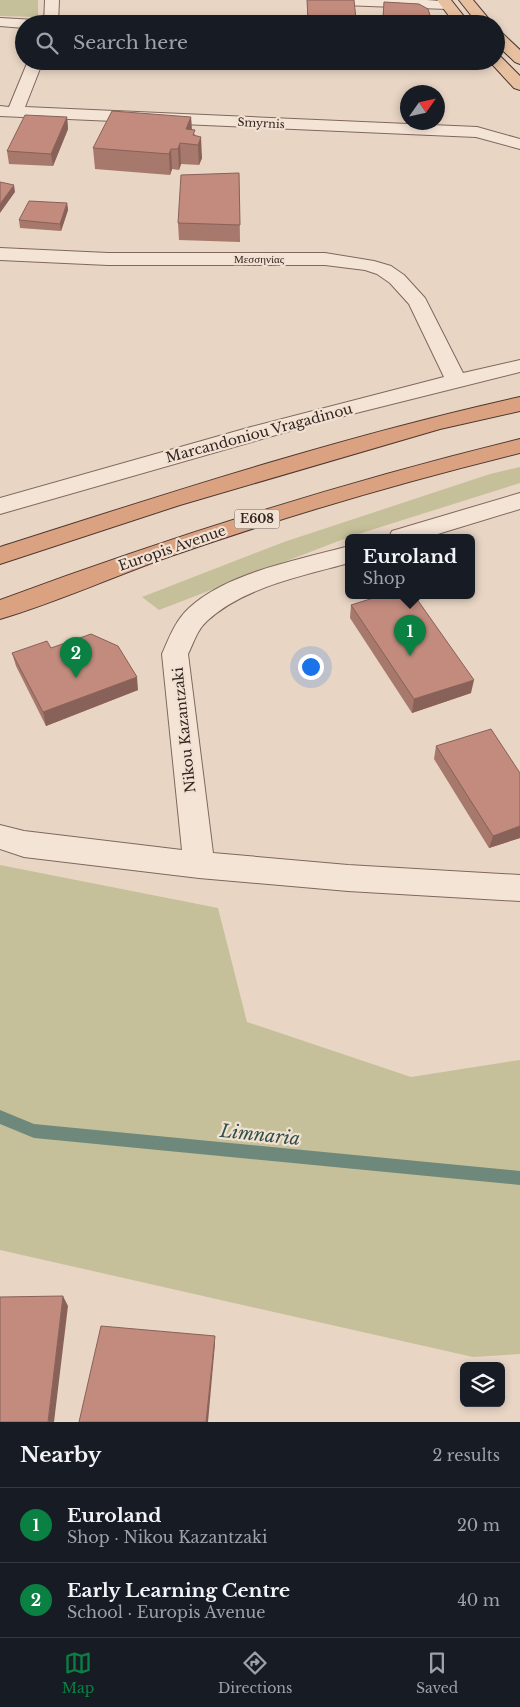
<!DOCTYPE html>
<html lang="en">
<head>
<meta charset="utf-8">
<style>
  :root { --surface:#171b24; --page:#20242c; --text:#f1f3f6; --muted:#9ea1a6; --line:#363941; --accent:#0b8043 }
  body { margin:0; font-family:"Libre Baskerville",serif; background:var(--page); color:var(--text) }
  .controls { position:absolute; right:15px; bottom:15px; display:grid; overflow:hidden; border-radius:8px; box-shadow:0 2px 8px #0003 }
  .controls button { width:45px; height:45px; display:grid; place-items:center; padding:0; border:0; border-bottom:1px solid var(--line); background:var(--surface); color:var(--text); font:25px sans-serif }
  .compass { position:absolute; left:400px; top:85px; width:45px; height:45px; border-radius:50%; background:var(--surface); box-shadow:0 2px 8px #0003; rotate:56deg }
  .you { position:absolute; left:310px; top:666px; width:18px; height:18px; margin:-12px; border:4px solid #fff; border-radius:50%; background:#1a73e8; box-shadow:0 0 0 8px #1a73e833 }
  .badge { display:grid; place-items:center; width:32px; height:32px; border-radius:50%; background:var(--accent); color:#fff; font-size:16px; font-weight:700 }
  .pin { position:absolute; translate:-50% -41px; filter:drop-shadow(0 1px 2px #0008) }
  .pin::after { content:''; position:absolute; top:26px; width:18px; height:15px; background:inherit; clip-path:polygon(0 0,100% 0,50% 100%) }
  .popup { position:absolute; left:345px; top:534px; width:130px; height:65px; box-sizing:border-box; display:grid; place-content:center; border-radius:8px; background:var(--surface); filter:drop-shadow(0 1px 4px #0005); font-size:16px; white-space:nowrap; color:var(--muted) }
  .popup b { font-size:19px; color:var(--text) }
  .popup::after { content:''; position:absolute; left:50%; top:100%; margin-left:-10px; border:10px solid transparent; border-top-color:var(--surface) }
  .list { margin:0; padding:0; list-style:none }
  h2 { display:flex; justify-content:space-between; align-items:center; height:65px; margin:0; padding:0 20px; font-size:21px }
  h2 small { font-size:16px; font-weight:400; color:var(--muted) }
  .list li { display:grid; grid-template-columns:32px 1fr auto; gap:15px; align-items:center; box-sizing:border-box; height:75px; padding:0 20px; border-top:1px solid var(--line) }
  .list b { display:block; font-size:19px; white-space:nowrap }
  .list p { margin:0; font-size:16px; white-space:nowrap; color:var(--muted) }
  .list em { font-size:16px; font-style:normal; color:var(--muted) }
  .icon { flex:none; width:28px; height:28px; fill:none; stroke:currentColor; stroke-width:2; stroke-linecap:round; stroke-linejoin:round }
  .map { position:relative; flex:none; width:520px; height:1422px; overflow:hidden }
  .search { position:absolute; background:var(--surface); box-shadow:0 2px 8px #0003; left:15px; right:15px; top:15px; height:55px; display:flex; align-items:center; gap:12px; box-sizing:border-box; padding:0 18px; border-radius:28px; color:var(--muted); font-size:19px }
  .sheet { height:215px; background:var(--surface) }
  nav { display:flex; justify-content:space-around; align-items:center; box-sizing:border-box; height:70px; border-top:1px solid var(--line); background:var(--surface); font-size:14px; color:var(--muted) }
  nav a { display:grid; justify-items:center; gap:2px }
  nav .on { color:var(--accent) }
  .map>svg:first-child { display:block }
</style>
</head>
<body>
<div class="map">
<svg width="520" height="1422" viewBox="0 0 520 1422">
  <rect width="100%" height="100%" fill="#e8d5c4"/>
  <path fill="#c5c099" d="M0,0h38v17l-38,-1z
    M520,467v16l-171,54 -190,73 -17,-13 142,-55 206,-68z
    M0,865l218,43 29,114 164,55 109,-17v294l-47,3 -473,-107z"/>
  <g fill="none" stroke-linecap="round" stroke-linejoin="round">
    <path fill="#6e897c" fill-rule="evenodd" d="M0,1110l34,14 486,47v14l-486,-47 -34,-14z"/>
    <g stroke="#80675d" stroke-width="2">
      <path id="minor" d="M45,0h14l-1,24h-14z
        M310,0h117l25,2 2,3 -2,3 -5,1 -130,-5z
        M0,18l36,2 7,4h-19v4l-24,-2z
        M28,61h15l-18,46 452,20 43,12v10l-44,-12 -476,-21v-10l9,1z
        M0,248l108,5h217l49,8 17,5 13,9 21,23 38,75 57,-13v12l-188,47 -332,95v-16l251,-71 193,-50 -35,-73 -19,-21 -13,-9 -12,-4 -40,-5h-217l-108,-5z
        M520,493v16l-92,28h-39l3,-6z
        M349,546v17c-47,13 -105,24 -142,58 -10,9 -13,21 -19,33l25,199 135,12 172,10v26l-172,-10 -149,-13 -175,-21 -24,-8v-24l24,6 158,19 -20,-196c7,-16 13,-33 27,-46 39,-36 110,-48 160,-62z"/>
    </g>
    <g stroke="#4f3730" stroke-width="2">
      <path id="primary" d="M437,0h14l19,24h-15z
        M459,0h14l20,24h-15z
        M496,31l5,1 19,18v14l-5,-2 -19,-18z
        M496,56l5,1 19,19v14l-6,-2 -23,-25 -2,-2h7z"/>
    </g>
    <g stroke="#4f3730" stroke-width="2">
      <path id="trunk" d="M520,397v14l-80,18 -260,76 -180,59v-17c172,-55 344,-111 520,-150z
        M520,439v14c-118,29 -234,63 -349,103 -57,20 -113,46 -171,63v-19c171,-63 343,-118 520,-161z"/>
    </g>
    <use href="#minor" fill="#f4e4d6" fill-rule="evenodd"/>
    <use href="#primary" fill="#e7c0a0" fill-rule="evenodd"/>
    <use href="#trunk" fill="#daa280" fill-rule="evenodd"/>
  </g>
  <path fill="#a7786c" d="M307,0l49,19v5h-49z
    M384,2l35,2 10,20h-47z
    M67,117l1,12 -15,37 -44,-2 -2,-13z
    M191,117l1,13 3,5 7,23 -3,7 -18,-1 -2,6 -7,-1 -2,6 -75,-6 -2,-21z
    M239,173l1,69 -61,-2 -1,-17z
    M67,203l1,7 -7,21 -41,-3 -1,-8z
    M351,605l120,88 -59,20 -62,-95z
    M51,648l87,42 -92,36 -30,-60 -4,-13z
    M436,746l84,27v65l-31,10 -55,-89z"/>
  <path fill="#886158" d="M430,15l-1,9h-5l1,-4z
    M67,117l1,12 -15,37 -2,-12z
    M191,117l1,20 -6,-8z
    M201,137l1,21 -3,7 -1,-20z
    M180,143l1,21 -2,6 -1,-21z
    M171,149l1,20 -2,6 -1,-21z
    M14,185l1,7 -15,21v-9z
    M67,203l1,7 -7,21 -1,-7z
    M137,677l1,13 -92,36 -3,-14z
    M474,680l-3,13 -59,20 2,-14z
    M520,826v12l-31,10 4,-12z
    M63,1296l5,10 -14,116h-6z
    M215,1336v8l-7,78h-2z"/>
  <path fill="#c28b7e" stroke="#886158" d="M307,0h47l2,19h-48z
    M384,2l35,2 9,5 2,6 -5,5 -42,-2z
    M112,111l79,6 -5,12 9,1 -2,5 8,2 -3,8 -18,-2 -2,6h-7l-2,5 -76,-6z
    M25,115l42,2 -16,37 -44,-3z
    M239,173l1,52 -62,-2 3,-48z
    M0,182l14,3 -14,19z
    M29,201l38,2 -7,21 -41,-4z
    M383,595h31l60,85 -60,19 -63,-94z
    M91,634l27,12 19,31 -94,35 -31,-59 35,-12 4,7z
    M491,729l29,44v53l-27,10 -57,-90z
    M63,1296l-15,126h-48v-125z
    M101,1326l114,10 -9,86h-127z"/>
  <g text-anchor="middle" stroke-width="4.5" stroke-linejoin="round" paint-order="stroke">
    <g font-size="11" fill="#32241f" stroke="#f1e1d3">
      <text transform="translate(261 123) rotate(3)" y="4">Smyrnis</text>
      <text x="259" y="263">Μεσσηνίας</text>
    </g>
    <rect fill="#f1e1d3" stroke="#6b5d55" stroke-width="1" x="234.5" y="509.5" width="45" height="19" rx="4"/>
    <g font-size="12" font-weight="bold" fill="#32241f">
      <text x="257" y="523">E608</text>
    </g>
    <g font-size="14" fill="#32241f" stroke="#f1e1d3">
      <text transform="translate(259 433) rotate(-15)" y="5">Marcandoniou Vragadinou</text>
      <text transform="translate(172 548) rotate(-19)" y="5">Europis Avenue</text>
      <text transform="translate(184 730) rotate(-96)" y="5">Nikou Kazantzaki</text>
    </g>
    <g font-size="18" font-style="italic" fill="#305047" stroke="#f1e1d3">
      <text transform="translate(260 1135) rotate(6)" y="6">Limnaria</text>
    </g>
  </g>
</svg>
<div class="controls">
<button><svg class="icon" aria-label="layers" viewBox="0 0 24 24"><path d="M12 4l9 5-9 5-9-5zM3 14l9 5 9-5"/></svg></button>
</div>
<svg class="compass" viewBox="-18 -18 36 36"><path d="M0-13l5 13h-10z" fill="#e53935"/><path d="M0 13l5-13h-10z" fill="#9ea1a6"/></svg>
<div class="you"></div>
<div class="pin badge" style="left:410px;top:656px">1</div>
<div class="popup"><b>Euroland</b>Shop</div>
<div class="pin badge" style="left:76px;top:678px">2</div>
<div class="search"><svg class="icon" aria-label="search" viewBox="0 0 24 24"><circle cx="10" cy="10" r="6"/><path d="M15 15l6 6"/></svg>Search here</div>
</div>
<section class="sheet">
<h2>Nearby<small>2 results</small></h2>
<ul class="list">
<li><span class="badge">1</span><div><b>Euroland</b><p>Shop · Nikou Kazantzaki</p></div><em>20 m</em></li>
<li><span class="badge">2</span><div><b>Early Learning Centre</b><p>School · Europis Avenue</p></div><em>40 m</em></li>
</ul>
</section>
<nav>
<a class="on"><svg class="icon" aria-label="map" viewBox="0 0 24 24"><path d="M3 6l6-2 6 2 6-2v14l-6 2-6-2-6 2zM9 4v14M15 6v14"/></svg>Map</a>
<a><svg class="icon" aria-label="directions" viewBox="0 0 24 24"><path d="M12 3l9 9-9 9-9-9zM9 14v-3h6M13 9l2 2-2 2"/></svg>Directions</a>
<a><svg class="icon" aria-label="saved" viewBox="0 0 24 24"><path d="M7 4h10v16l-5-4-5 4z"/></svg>Saved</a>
</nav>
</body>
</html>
